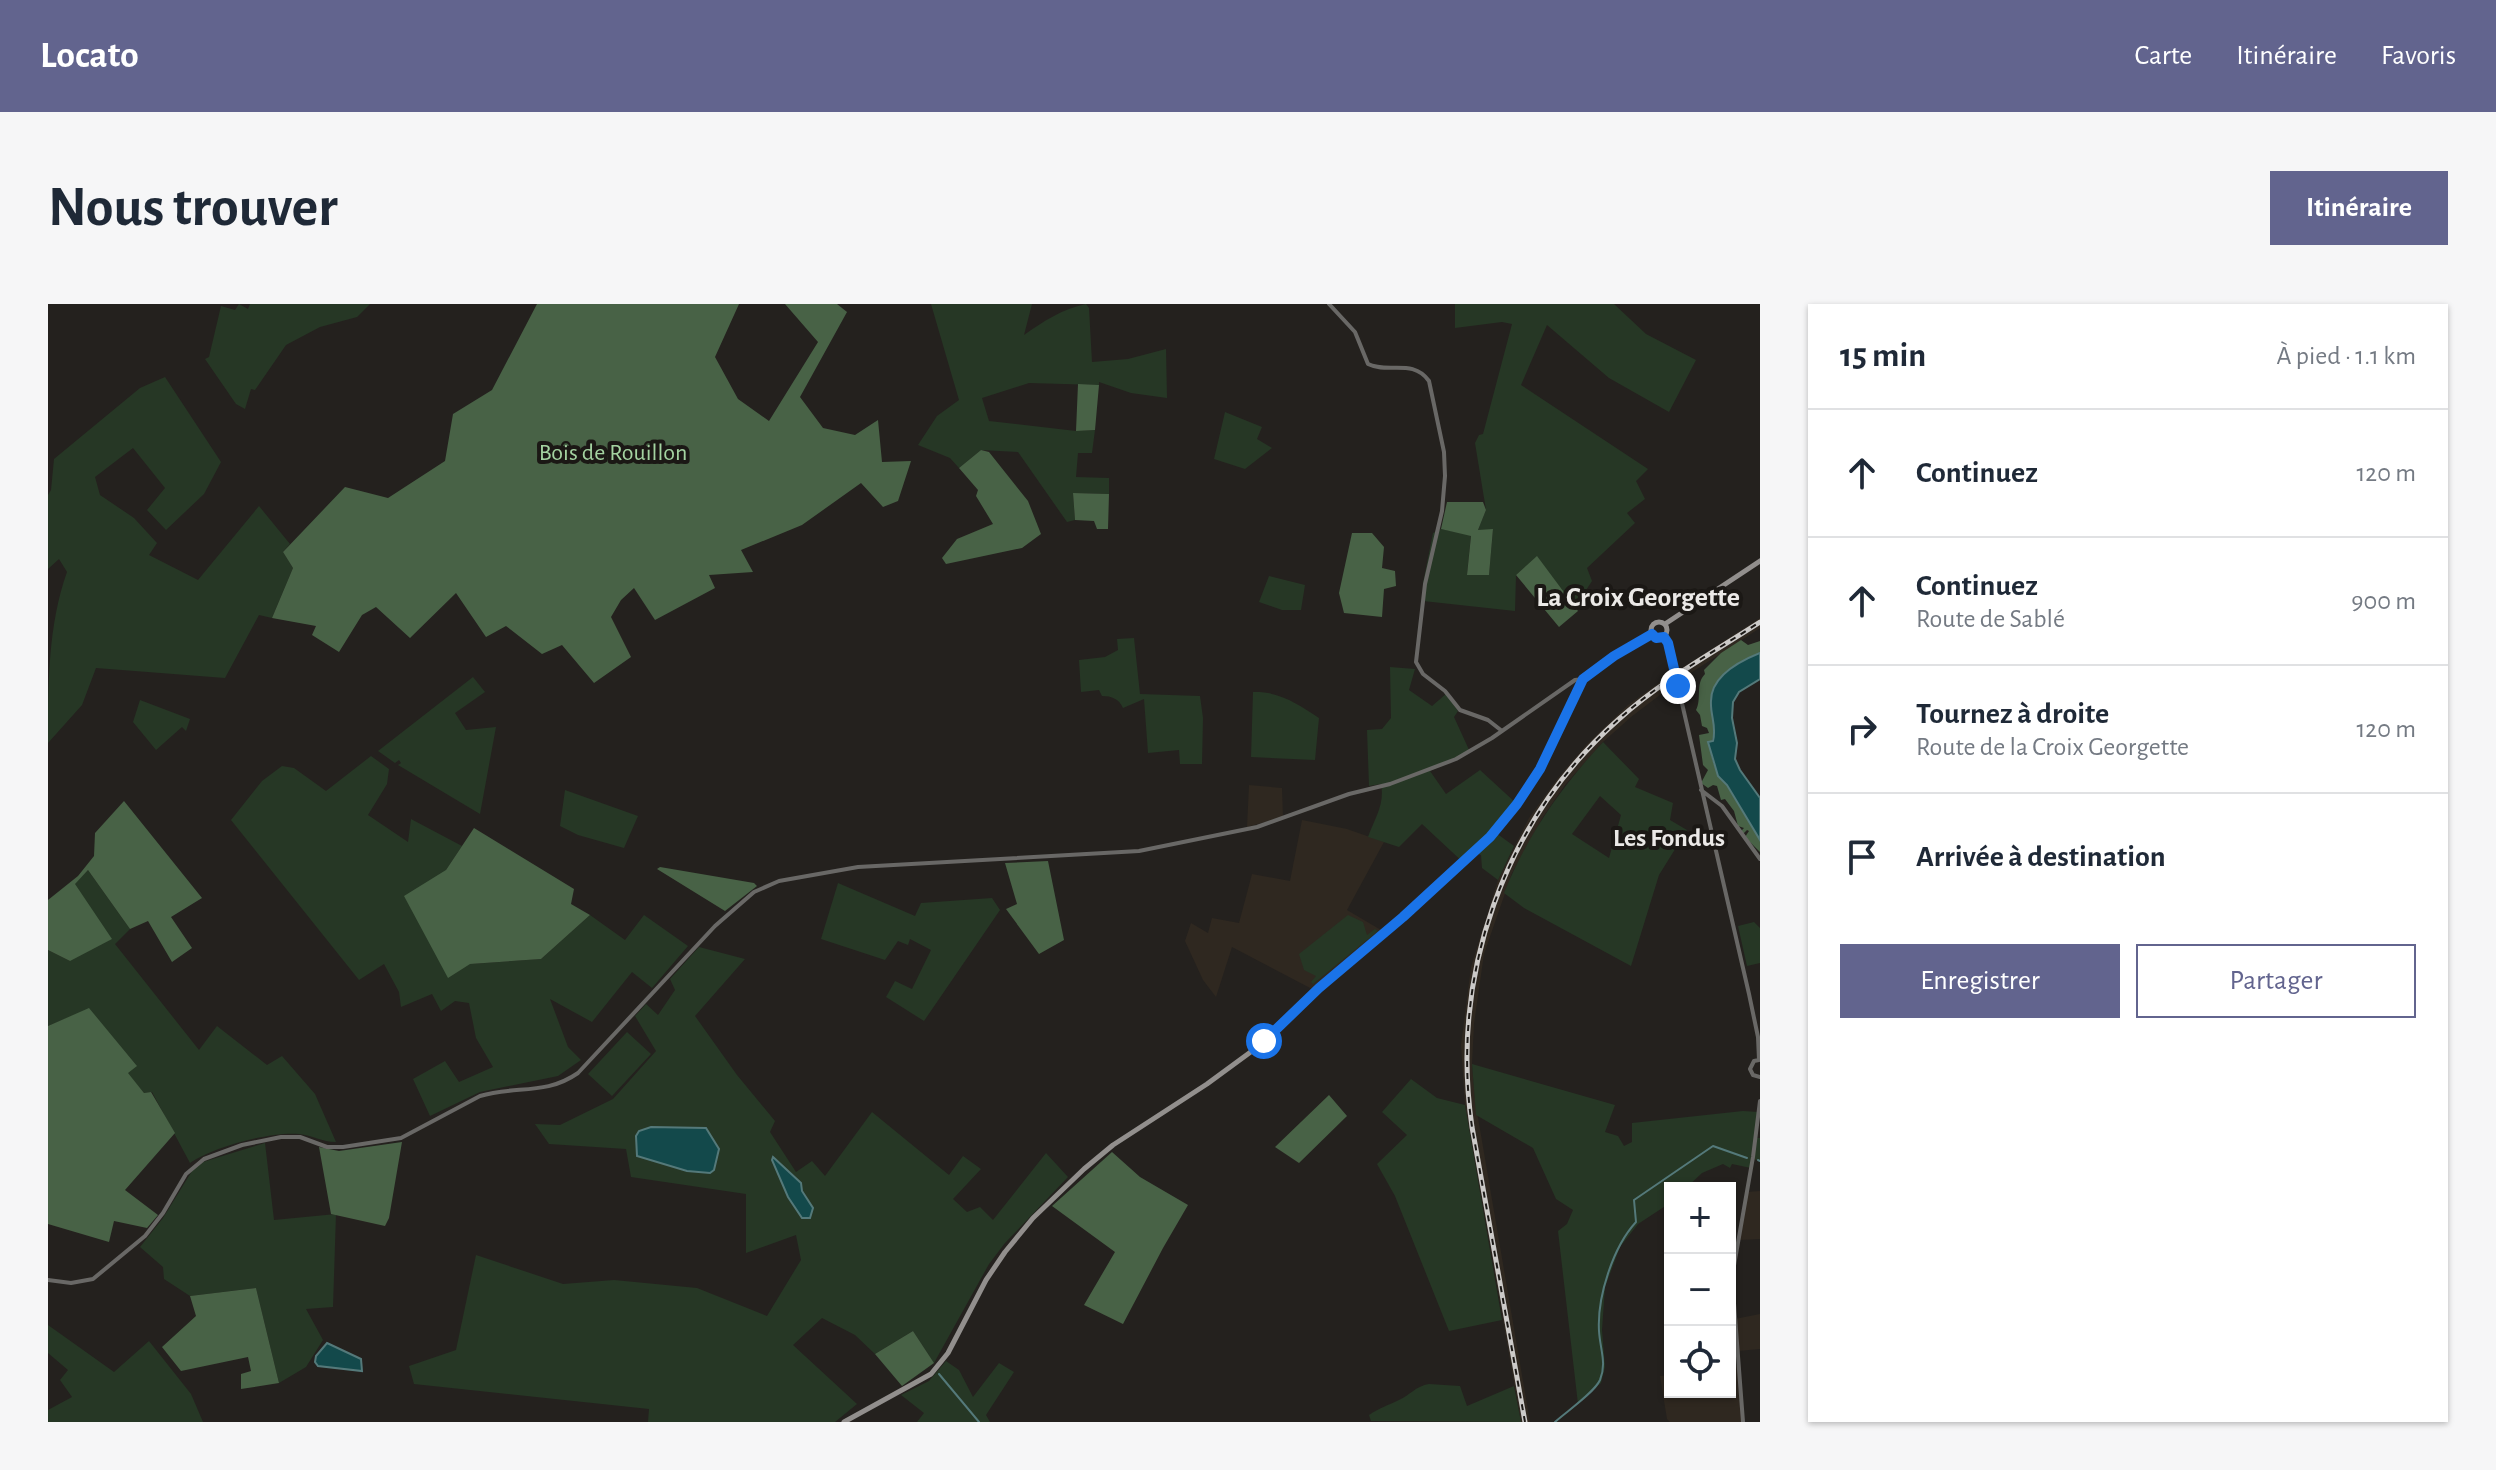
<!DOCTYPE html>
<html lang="fr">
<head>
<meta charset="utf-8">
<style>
  :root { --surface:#fff; --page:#f6f6f7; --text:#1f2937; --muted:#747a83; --line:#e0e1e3; --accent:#62648e }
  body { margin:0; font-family:"Alegreya Sans",sans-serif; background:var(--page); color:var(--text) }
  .controls { position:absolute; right:24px; bottom:24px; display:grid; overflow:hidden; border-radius:0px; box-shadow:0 2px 6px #0004 }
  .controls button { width:72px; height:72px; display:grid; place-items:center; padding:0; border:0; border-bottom:2px solid var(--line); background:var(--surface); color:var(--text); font:40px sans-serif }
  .stop { position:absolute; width:24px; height:24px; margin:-18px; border:6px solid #1a73e8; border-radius:50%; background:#fff }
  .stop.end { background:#1a73e8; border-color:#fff; box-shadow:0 2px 8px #0008 }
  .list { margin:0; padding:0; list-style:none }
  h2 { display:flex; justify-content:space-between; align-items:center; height:104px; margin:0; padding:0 32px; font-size:34px }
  h2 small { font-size:26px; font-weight:400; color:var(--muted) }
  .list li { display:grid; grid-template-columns:52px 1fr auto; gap:24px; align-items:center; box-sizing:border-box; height:128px; padding:0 32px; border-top:2px solid var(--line) }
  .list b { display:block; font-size:30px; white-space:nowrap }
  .list p { margin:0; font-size:26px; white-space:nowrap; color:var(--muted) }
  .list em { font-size:26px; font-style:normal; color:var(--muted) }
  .actions { display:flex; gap:16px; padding:24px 32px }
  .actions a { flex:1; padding:18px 0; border:2px solid var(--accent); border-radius:0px; text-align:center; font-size:28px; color:var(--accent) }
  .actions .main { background:var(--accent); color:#fff }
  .icon { flex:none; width:44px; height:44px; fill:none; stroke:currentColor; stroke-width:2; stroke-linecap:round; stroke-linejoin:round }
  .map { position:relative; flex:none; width:1712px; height:1118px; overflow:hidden; border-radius:0px }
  header { display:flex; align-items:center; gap:48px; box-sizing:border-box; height:112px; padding:0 40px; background:var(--accent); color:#fff }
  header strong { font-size:38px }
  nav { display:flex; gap:44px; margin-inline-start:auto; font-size:28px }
  .intro { display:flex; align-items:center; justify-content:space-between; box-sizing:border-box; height:192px; padding:0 48px }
  h1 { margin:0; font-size:56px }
  .button { padding:20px 36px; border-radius:0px; background:var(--accent); color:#fff; font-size:28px; font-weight:700 }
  main { display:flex; gap:48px; padding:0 48px }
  aside { flex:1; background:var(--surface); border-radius:0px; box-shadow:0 2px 6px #0004 }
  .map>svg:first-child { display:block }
</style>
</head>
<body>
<header>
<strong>Locato</strong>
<nav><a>Carte</a><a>Itinéraire</a><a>Favoris</a></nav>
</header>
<div class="intro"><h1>Nous trouver</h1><a class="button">Itinéraire</a></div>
<main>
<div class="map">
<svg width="1712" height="1118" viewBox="0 0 1712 1118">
  <rect width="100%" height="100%" fill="#24211e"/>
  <path fill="#2f2820" d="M1712,314v10l-80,52 -3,-9z
    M1622,371l3,10 -42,32 -28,25 -38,43 -22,32 -31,56 -28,81 -10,70 -2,40 3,36 55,322h-9l-56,-317 -4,-60 10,-78 27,-87 31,-62 29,-40 29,-34 41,-39z
    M1201,481l33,3 1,29 -36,10z
    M1254,516l45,9 37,13 -37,68 34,20 -69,59 -80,-42 -16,50 -13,-17 -18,-39 6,-18 17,10 4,-15 27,5 13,-49 38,7z
    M1712,887v48l-21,1 8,-48z
    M1712,1010v35l-22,2 -3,-32z
    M1692,1061l3,57h-73l-3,-3 -7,-43 10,-1v17h60v-26z"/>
  <path fill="#263725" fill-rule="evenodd" d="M191,0l9,5 2,-5h120l-13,13 -37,10 -34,18 -31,45 -4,-1 -6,20 -9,-5 -31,-45 4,-2 12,-51 14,4z
    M883,0h101l-8,31c20,-14 38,-26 62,-31l3,4 3,54 36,-3 38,-10 1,49 -36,-5 -32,-11v3l-70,-2 -47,15 7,23 87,10 19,-1 -3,23h-14l-2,24 33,1v16l-36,-1 2,27 -8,2 -49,-70 -37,-2 -22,18 -9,-10 -32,-13 19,-29 22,-16z
    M1407,0h159l32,30 50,26 -27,52 -60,-34 -62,-53 -26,60 127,84 -12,12 9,18 -18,14 8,10 -48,45 5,13 -17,26 -38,-50 -21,18 -1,36 -92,-10v-18l10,-50 8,-4 30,6 -4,39h22l4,-44h-15l8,-20 -11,-67 4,-8 4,-1 29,-110 -10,-2 -47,6z
    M117,73l56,85 -17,32 -38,36 -19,-20 18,-22 -32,-40 -38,29 5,18 34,23 23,25 -8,12 49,25 61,-74 31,38 -7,8 10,16 -21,50 -13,-3 -34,63 -129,-10 -14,37 -34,38c0,-58 0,-118 19,-171l-8,-13 -11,10v-74l3,-5 3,-31 86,-71z
    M1177,108l37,15 -5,12 15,9 -27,21 -31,-10z
    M1221,272l36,9 -4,25h-19l-23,-8z
    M1086,334l6,56 60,2 3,22 -1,46h-22l-1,-14 -31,3 -4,-54 -21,9c-4,-9 -11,-12 -21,-12l-3,-6 -18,2 -2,-32 26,-3 13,-7 -1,-11z
    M1342,363l25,2 -6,21 23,16 14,-12 12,17 -4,6 16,35 -40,19 16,23 34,-24 37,34 -21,29 18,13 -16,34 -16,-12 -1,-13 -3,-1 -12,11 -44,-41 -23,23 -31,-10c7,-19 17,-33 13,-53l-12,2 -2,-56 15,-1 9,-11z
    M425,373l12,15 -30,21 11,17 30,-3 -16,87 -82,-49 3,-2 -2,-3 -4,3 -17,-12z
    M1205,388c26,-1 45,12 66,26l-4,42 -64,-3z
    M92,396l50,19 -4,12 -4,-4 -26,23 -23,-28z
    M1555,438l36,37 -4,8 38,16 -3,17 17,10 -28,45 -28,91 -107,-58 -20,-15c23,-57 57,-106 99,-151zM1552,492l21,19 -12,43 -37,-24z
    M323,452l18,13 -2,15 -19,31 40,27 3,-23 51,27 -16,24 24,94 71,-5 49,-44 35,25 19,-25 44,31 -36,42 -20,-16 -40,50 -42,-23 18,48 13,13 -23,16 -78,16 -50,24 -17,-37 32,-18 14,21 34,-15 -17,-29 -7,-35 -14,-2 -14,10 -9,-17 -31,13 -2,-15 -15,-28 -25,16 -128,-160 31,-39 20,-15 12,2 32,23z
    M517,486l73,26 -14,32 -46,-13 -18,-9z
    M40,566l42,59 -15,15 84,106 18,-24 50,39 15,-9 33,38 21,48c-14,0 -24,-7 -37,-8 -27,-3 -87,13 -109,29l-38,-71 -8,1 -17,-20 9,-8 -47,-56 -41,17v-76l22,11 4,-77z
    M790,579l77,33 6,-13 71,-5 8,12 -76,111 -38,-24 9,-16 17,8 19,-39 -21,-11 -2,6 -10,-4 -13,19 -64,-21z
    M1300,611l15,7 4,13 8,-6 3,2 -65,53 -2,-2 5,-6 -12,-6 -5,-16z
    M1706,618l6,6v35l-13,3 -9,-40z
    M651,643l46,12 -50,57 42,59 38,46 -5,11 26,40 16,-11 13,15 47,-64 77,63 14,-19 18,13 -28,30 14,13 13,-5 13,13 53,-67 22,24 -63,66 -16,21 -55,99 -21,-32 -38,23 -20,-19 -33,-17 -29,27 64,59 -22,18h-187l1,-13 -235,-25 -5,-18 47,-16 20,-95 87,29 51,-4 83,8 70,28 34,-56 -5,-25 -50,18v-59l-115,-17 -5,-28 -77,-5 -14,-20 25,1 53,-26 43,-48 -21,-35 11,-12 12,11 17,-25 -5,-11z
    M579,728l24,22 -39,42 -24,-22z
    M1424,760l143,41 -10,27 13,4 6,10 8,-4v-19l111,-12 16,1 -2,26h3v23l-7,-2 -2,9 -19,-4 -2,4 -7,-4 -21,9 -16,15h-16v15l-32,21 -18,23 -15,40 -3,43 3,37 -4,16 -23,21 -20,-173 9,-7 6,-14 -17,-11 -23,-51 -57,-33z
    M1363,775l26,19 28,7 37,215 -53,11 -54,-135 -18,-32 30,-29 -25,-23z
    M217,839l9,77 62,-6 -3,93 -27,2 17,31 -17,27 -27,16 -23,-95 -66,8 -26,-17 -1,-12 -23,-20 23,-29 29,-47 11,-9z
    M0,1021l66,47 35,-31 42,53 12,28h-155v-12l24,-13 -12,-17 8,-10 -20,-17z
    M898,1057l13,9 14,27 26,-34 15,9 -28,43 4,7h-73l7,-9 -23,-18 28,-14z
    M1381,1080l31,2 7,20 47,-20 7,36 -150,-1 -2,-6c10,-7 20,-10 30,-15 11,-5 17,-14 30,-16z"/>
  <path fill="#486246" d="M489,0h202l-24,53 23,42 31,22 49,-79 -33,-38h52l10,8 -47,85 23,31 32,7 23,-15 4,42 29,-1 -13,40 -15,6 -22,-24 -59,42 -61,25 12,22 -44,3 6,13 -60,32 -21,-32 -13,12 -10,17 20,40 -37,26 -32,-38 -20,9 -36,-28 -20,11 -30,-44 -46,45 -34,-31 -14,8 -23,37 -27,-17 4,-9 -44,-8 21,-50 -10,-16 62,-65 43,11 57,-37 8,-47 39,-24z
    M1030,80l21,1 -4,45 -19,1z
    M933,146l8,2 39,49 13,33 -19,14 -76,16 -4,-6 15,-19 36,-15 -17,-28 2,-6 -19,-22z
    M1025,189l36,1 -1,35h-11l-3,-8 -19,-1z
    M1399,198h36l3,8 -8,20 15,-1 -4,46h-22l4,-39 -30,-7z
    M1304,229h20l12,14 -2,21 13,3 1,15 -12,3 -2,28 -38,-4 -5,-20z
    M1489,252l41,55 -19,16 -43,-52z
    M1693,336l7,5 12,-4v12c-20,8 -48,23 -49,48 -1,14 6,25 1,40h-3c2,17 6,32 18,44l33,55v12l-15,-15 4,-6 -2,-1 -4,4 -2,-3 3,-3 -6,-2 -4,-15 -9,-12 -4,1 -4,-14 -4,-1 -5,3 -7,-5 7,-13 -5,-5 -4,-30 10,-2 -2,-5 -5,-2 -2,-11 -4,-5c6,-11 -1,-26 9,-36l-1,-4 17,-17z
    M76,497l78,97 -31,19 21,31 -20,14 -24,-41 -18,8 -42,-59 -13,14 37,55 -42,22 -22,-11v-50l30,-24 16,-20 1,-23z
    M426,524l100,61 -3,15 19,11 -49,44 -71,5 -22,14 -44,-82 42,-26z
    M1000,557l16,79 -25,14 -33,-45 11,-5 -12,-41z
    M612,563l94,16 3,3 -32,25 -68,-42z
    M41,704l48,58 -9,7 16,20 7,-1 24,41 -50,57 33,25 -11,13 -33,-7 -5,21 -61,-18v-198z
    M1281,791l18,21 -48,47 -24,-16z
    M354,838l-13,76 -4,8 -54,-12 -12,-67 20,4z
    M1064,848l28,25 48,28 -25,43 -40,76 -39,-19 31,-53 -63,-46z
    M208,984l23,95 -38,6v-15l10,-3 -3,-14 -67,14 -19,-24 34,-31 -6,-20z
    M865,1027l21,32 -32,23 -27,-32z"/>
  <path fill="#13494b" stroke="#54797a" stroke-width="2" d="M1712,349v26l-21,13 -6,10 -1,16 5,25 -2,16 5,11 20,28v42l-33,-55 -9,-9 -10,-34 5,-1c4,-15 -3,-26 -2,-40 0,-25 29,-40 49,-48z
    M603,823l55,1 13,21 -5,21 -4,3 -23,-2 -50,-15 -1,-20 3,-5z
    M725,853l28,26 1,8 11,17 -3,10h-8l-14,-21 -16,-37z
    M279,1039l34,16 1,12 -44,-5 -3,-4 1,-6z"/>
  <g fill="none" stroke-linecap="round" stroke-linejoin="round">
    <path stroke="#54797a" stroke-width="2" d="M1710,856l2,1
      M891,1070l40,48
      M1507,1118c11,-10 39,-29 45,-42 7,-17 0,-31 -1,-49 -2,-34 14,-84 37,-109l-2,-22 79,-54 34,12"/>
    <path stroke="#696866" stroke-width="4" d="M1281,0l26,28 13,32c20,10 45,-6 61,17l15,71 1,24 -3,35 -17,73 -9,78 7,12 22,17 15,19 28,10 14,11
      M1616,333l4,6 6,26
      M1630,382l71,308 9,43 1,23
      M1653,486l21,16 38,53
      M1711,756l-5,1 -4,8 3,6 7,2
      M0,976l23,3 22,-4 52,-43 18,-23 23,-39 18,-15 38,-14 39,-8h19l27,10h16l58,-9 79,-42c36,-11 65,0 98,-23l137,-147 39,-34 25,-11 79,-14 281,-16 118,-24 92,-33 41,-10 66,-25 36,-21 83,-58 8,-1
      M1695,1118l-11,-145 21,-120 7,-56"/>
    <path stroke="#928f8d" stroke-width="5" d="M1603 326a8 8 0 1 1 16 0a8 8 0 1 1-16 0Z
      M1617,320l95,-63
      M796,1118l87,-48 17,-21 38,-73 19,-28 28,-34 51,-49 29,-24 94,-61 45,-33 33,-29 34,-34 151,-131 29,-30 34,-47 20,-34 30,-67 31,-23 38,-22"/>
    <g stroke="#cccac8" stroke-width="5">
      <path id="rail" d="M1477,1118l-53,-295c-22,-151 31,-306 147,-408 42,-38 93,-66 141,-97"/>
    </g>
    <use href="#rail" stroke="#1b1815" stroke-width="2" stroke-dasharray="6" stroke-linecap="butt"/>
    <path stroke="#696866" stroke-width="4" d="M1626,365l4,17"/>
  </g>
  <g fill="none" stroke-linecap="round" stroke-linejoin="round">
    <path stroke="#1a73e8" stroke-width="10" d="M1216,737l55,-53 84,-71 87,-80 27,-33 23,-35 43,-90 31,-23 38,-22 4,4 8,-1 4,6 10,43"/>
  </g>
  <g text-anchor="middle" stroke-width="8" stroke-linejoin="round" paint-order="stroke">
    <g font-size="24" fill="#a4d3a1" stroke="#1b1815">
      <text x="565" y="156">Bois de Rouillon</text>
    </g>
    <g font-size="26" font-weight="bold" fill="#ebe9e7" stroke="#1b1815">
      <text x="1621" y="542">Les Fondus</text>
    </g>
    <g font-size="28" font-weight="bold" fill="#ebe9e7" stroke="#1b1815">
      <text x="1590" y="302">La Croix Georgette</text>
    </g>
  </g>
</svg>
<div class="controls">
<button>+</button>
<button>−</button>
<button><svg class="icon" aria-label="locate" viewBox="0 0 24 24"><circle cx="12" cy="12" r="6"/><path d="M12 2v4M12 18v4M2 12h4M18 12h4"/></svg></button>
</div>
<div class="stop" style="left:1216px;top:737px"></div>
<div class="stop end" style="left:1630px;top:382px"></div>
</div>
<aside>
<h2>15 min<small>À pied · 1.1 km</small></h2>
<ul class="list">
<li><svg class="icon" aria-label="ahead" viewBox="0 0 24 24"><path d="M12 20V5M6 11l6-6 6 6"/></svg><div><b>Continuez</b></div><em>120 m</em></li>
<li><svg class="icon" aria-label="ahead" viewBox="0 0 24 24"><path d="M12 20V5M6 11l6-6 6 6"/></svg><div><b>Continuez</b><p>Route de Sablé</p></div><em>900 m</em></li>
<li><svg class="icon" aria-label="right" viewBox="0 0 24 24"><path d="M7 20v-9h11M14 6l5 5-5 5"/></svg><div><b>Tournez à droite</b><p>Route de la Croix Georgette</p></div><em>120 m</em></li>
<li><svg class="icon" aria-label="arrive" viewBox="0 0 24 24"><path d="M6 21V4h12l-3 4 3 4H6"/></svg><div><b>Arrivée à destination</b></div></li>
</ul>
<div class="actions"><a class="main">Enregistrer</a><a>Partager</a></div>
</aside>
</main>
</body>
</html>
